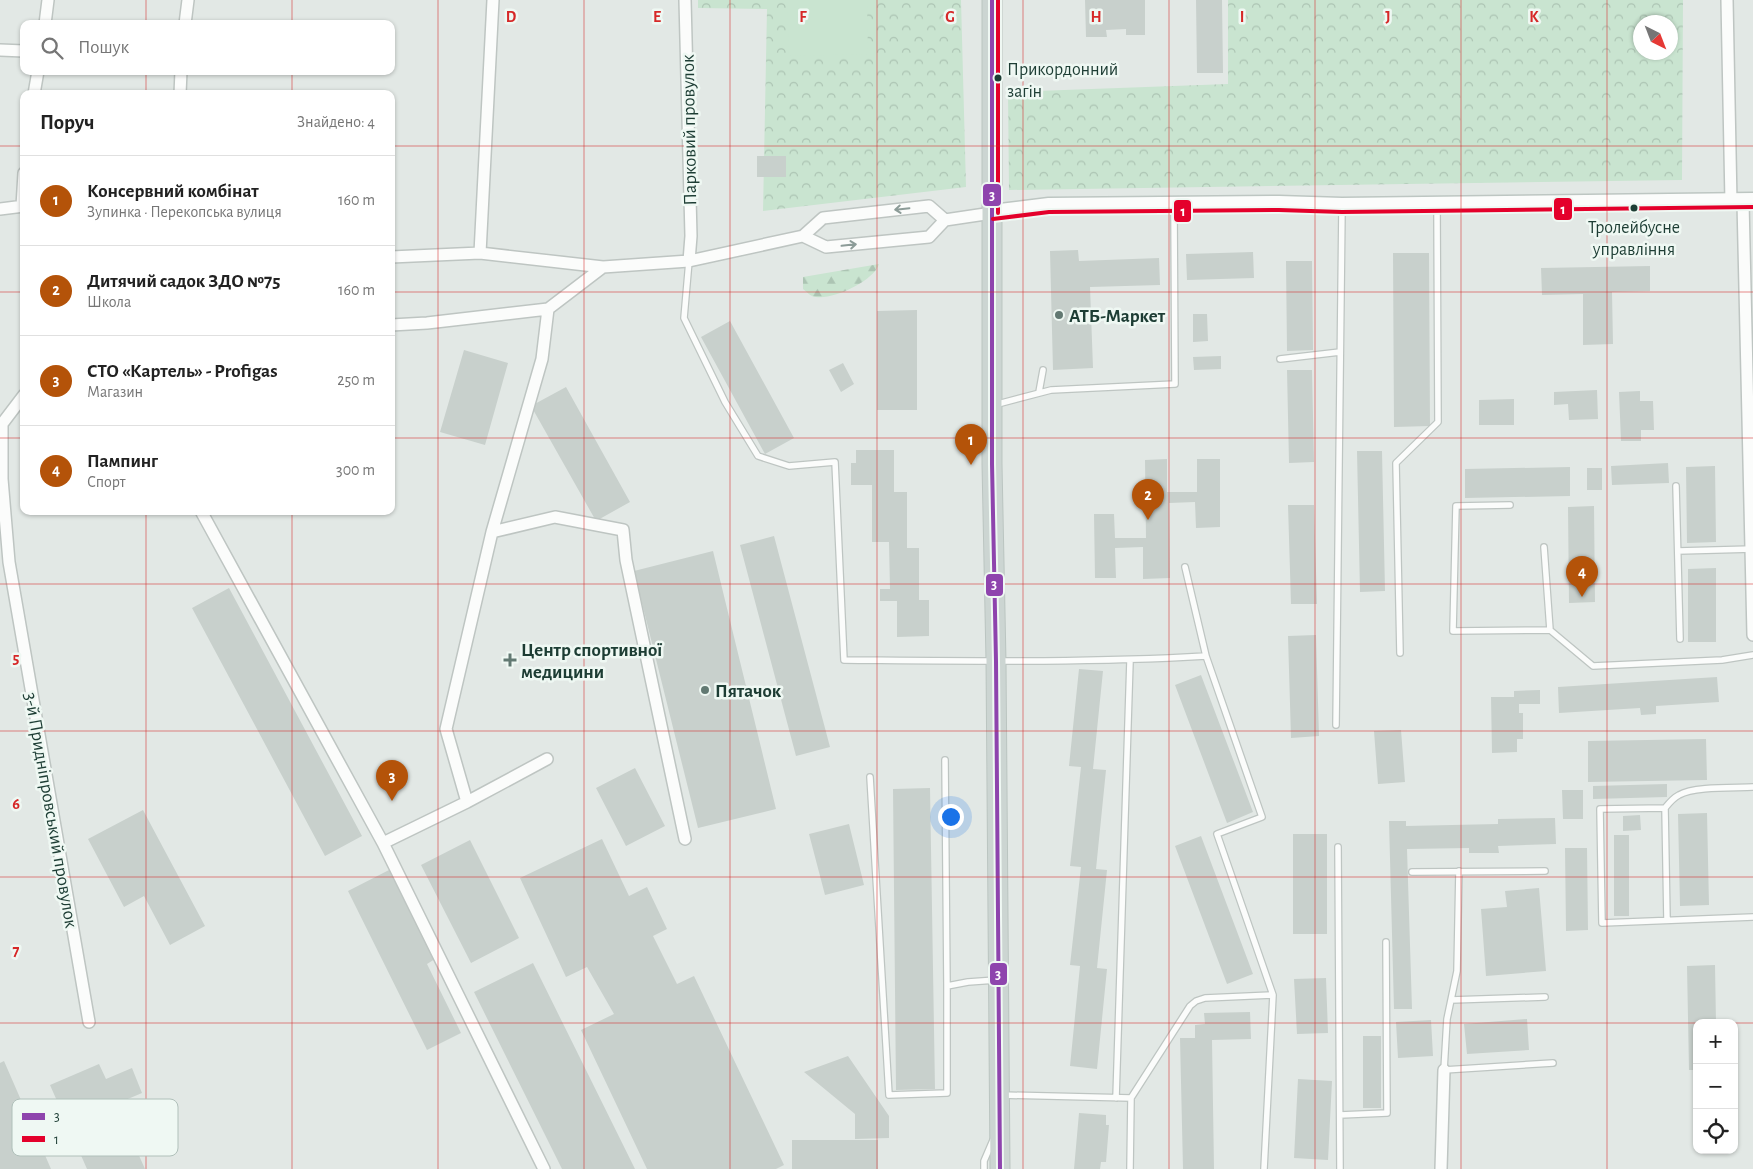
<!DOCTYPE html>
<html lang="uk">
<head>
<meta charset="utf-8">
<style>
  :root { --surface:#fff; --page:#f6f6f6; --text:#222; --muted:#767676; --line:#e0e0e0; --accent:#b45309 }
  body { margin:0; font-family:"Alegreya Sans",sans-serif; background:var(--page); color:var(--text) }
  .controls { position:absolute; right:15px; bottom:15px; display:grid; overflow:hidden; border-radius:10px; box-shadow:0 1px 4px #0004 }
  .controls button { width:45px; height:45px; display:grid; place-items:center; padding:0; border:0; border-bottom:1px solid var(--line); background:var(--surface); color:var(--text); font:25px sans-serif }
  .compass { position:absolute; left:1633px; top:15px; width:45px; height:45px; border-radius:50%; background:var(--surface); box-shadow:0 1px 4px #0004; rotate:138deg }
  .you { position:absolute; left:950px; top:816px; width:18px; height:18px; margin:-12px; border:4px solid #fff; border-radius:50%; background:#1a73e8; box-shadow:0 0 0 8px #1a73e833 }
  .badge { display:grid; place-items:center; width:32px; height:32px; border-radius:50%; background:var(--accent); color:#fff; font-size:16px; font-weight:700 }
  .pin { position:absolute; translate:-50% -41px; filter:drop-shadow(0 1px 2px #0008) }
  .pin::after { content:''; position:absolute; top:26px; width:18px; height:15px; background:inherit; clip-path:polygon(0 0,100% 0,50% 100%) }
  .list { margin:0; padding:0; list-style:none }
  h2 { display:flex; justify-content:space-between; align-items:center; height:65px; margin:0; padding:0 20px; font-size:21px }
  h2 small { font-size:16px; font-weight:400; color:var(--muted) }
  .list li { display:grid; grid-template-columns:32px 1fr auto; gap:15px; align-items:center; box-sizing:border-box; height:90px; padding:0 20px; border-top:1px solid var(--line) }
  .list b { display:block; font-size:19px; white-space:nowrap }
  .list p { margin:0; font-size:16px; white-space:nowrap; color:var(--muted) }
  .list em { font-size:16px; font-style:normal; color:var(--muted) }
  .icon { flex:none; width:28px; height:28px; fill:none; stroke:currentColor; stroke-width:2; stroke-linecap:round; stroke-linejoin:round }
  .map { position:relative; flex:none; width:1753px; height:1169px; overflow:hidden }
  .search { position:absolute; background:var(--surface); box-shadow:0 1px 4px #0004; left:20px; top:20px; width:375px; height:55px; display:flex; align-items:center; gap:12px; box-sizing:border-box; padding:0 18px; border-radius:10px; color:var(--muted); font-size:19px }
  .panel { position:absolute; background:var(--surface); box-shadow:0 1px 4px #0004; left:20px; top:90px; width:375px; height:425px; border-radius:10px }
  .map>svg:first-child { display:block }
</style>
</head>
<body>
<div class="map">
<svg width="1753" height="1169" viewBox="0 0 1753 1169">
  <defs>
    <pattern id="forest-firs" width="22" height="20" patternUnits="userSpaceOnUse" patternTransform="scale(1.25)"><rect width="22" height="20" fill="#c9e4d0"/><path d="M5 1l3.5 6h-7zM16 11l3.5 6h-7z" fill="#acc4b3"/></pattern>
    <pattern id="park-crowns" width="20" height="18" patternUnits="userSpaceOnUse" patternTransform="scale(1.25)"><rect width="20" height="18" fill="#c9e4d0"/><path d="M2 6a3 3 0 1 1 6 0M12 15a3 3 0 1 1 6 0" fill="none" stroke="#acc4b3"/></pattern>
  </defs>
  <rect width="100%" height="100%" fill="#e2e8e5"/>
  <path fill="url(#forest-firs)" d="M879,264c-5,17 -46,36 -63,33 -5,0 -9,-5 -13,-8v-12z"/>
  <path fill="url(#park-crowns)" fill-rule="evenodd" d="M698,0h263l5,187 -203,24 4,-202 -69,-1z
    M1228,0h455l-1,180 -673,10 -1,-98 220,-8zM1670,22v30h-30v-30z"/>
  <path fill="#c9e4d0" d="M787,0h80l1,54 -79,2z"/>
  <path fill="#c8d0cc" d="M1085,0h60v35h-19v-6l-20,1 1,7h-21z
    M1196,0h26l1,73h-26z
    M757,156h29v21h-29z
    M1078,250l1,11 80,-3 1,27 -70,2 3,81 -40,2 -3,-119z
    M1253,252l1,26 -67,2 -1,-26z
    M1393,253h36l1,173 -36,1z
    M1286,261h26l1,89 -26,1z
    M1650,266v25l-38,1 1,52 -30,1v-51l-41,1 -1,-27z
    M917,310v100h-40v-99z
    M1193,314h14l1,27 -15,1z
    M730,321l64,117 -29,16 -64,-117z
    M464,350l44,13 -23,82 -45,-13z
    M1221,356v13l-27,1 -1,-13z
    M843,363l11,21 -13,8 -12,-22z
    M1287,370h25l2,92 -25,1z
    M566,387l64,115 -34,19 -65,-115z
    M1597,390l1,29 -29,1 -1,-16 -14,1v-13z
    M1640,391v10h13l1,29h-13v11h-20l-2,-49z
    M1514,399v26h-35v-25z
    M856,450h38v42h13v56h12v52h10v36l-32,1v-36h-17v-12h10l-1,-47h-17v-57h-21v-22h5z
    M1357,451h25l3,140 -25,1z
    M1167,459v33h30v-33h23v68l-24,1 -1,-26 -26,1 1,75 -27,1v-32l-28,1 1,30h-21l-1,-64h20l1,24h31l-1,-78z
    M1668,463l1,20 -57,2 -1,-19z
    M1715,466l1,76 -29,1 -1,-76z
    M1570,467v29l-105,2v-29z
    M1587,468h15v22h-15z
    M1288,505h26l3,99h-26z
    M1594,506l1,96 -26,1 -1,-96z
    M774,536l56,211 -34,9 -56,-211z
    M713,551l63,258 -78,19 -64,-257z
    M1716,568v74h-28v-73z
    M229,588l133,248 -37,20 -133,-248z
    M1316,635l3,101 -28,2 -3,-102z
    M1079,669l24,2 -10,98 13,1 -10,99 11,1 -10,98 10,1 -10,100 -27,-3 10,-100 -10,-1 11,-98 -11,-1 11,-99 -12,-1z
    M1201,675l52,137 -26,11 -52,-138z
    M1717,677l2,25 -63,4v8l-15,1 -1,-7 -81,5 -1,-26z
    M1540,690v14h-21v9h4v26h-6v13l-25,1 -1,-56h23v-6z
    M1401,730l4,52 -27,2 -4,-53z
    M1706,739l1,41 -119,2v-41z
    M635,768l30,58 -39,20 -30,-58z
    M1667,784v13l-74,2v-13z
    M930,788l5,301 -39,1 -3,-301z
    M1562,790h21v29h-20z
    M143,810l62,116 -35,19 -26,-49 -20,11 -36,-68z
    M1707,813l2,92 -29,1 -2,-92z
    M1640,815l1,15 -18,1v-15z
    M1555,818l1,26 -58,2 1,7h-30v-5l-62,1 5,160h-18l-5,-188h17v5l92,-2v-5z
    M849,824l15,61 -39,10 -16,-61z
    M1293,834h34v100h-34z
    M1614,835h15v81h-15z
    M1201,836l52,138 -26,10 -52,-138z
    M602,839l27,57 18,-9 20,42 -14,7 24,48 17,-8 90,189 -8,4h-129l-66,-139 33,-16 -27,-47 -21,10 -46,-99z
    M470,840l49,98 -48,25 -50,-98z
    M1565,848h22l1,82 -22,1z
    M391,869l44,90 -8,5 34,69 -34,17 -79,-159z
    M1539,888l7,83 -60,5 -5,-67 26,-2 -2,-16z
    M533,963l102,206h-73l-88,-177z
    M1715,965l1,58h-19v47h-8l-2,-104z
    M1326,978l2,55 -31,1 -3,-55z
    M1250,1012l1,27 -39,1 2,129h-31l-3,-131h15v-13l10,-1 -1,-11z
    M1527,1019l2,31 -62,4 -3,-30z
    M1431,1020l2,36 -35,2 -2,-36z
    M1363,1036h18v72h-18z
    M848,1056l41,60v22l-34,1v-25l-51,-42z
    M4,1061l47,108h-51v-106z
    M99,1064l7,15 26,-11 10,25 -26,11 29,65h-58l-37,-84z
    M1298,1079l34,2 -4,79 -34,-2z
    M1079,1113l27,2v10h3l-3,37h-5l-1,7h-26z
    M792,1140h86v29h-86z"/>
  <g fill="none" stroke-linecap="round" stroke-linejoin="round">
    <g stroke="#bec5c2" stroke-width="8">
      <path id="lane" d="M689,261l-5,57 41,84 33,54 31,10 46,-4 9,198c121,1 241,3 362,-4l56,161 -45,17 56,161 -9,174
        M1280,359l60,-7
        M1039,392l4,-22
        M994,405l57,-15 124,-6 -1,-177
        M1676,486l4,153
        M1510,505l-54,1 -3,125 97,-1 43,36 129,-6 31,-5
        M1544,547l6,83
        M1678,551l75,-2
        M1185,567l21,89
        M1400,653l-4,-190 42,-41 -1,-215
        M1336,725l6,-517
        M945,760l2,226
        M870,777l19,318 58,-2v-107l21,-4 28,-2
        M1665,808l-65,1 2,114 151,-6
        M1338,847l2,322
        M1459,871l-2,100 -10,48 -3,51 109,-7
        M1412,872l133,-1
        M1667,920l-2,-112c4,-5 8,-10 14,-13 15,-9 55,-7 74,-8
        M1451,1000l94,-3
        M1001,1095l130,3
        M1116,1098l14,-437
        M1340,1115l47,-2 -1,-171
        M984,1169v-8l9,-21
        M1130,1169l1,-71 59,-92 6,-5 9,-3 68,-3"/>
    </g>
    <g stroke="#bec5c2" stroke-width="14">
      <path id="street" d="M685,0l6,236 -2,25
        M1727,0l4,202
        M45,24l3,-24
        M185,24l3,-24
        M0,50l24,1
        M34,94l4,-23
        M180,94l1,-23
        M1743,202l10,433
        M22,206l2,-33
        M0,209l24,-3
        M803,236l23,11 103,-10 16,-17 47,-7
        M480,253l13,-253
        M391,257l89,-4 123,14 86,-6 114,-25 20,-18 106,-12 16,14
        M548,309l-6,50 -50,173 63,-15 68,13 3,30 59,279
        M391,325l36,-2 121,-14 55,-42
        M24,395l-22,29v55l7,83 80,460
        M201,511l182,332
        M492,532l-46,197 21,73 80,-43
        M467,802l-84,41 161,326
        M1441,1169l3,-99"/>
    </g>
    <g stroke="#bdc6c2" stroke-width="19">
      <path id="secondary" d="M992,213l57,-7 230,-2 63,2 411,-5"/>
    </g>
    <g stroke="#bbc5c1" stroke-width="21">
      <path id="primary" d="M992,0v464l4,197 4,508"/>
    </g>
    <use href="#lane" stroke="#fbfcfb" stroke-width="5.5"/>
    <use href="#street" stroke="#fbfcfb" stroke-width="11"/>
    <use href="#secondary" stroke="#fbfcfb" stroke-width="16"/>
    <use href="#primary" stroke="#ccd5d2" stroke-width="19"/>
    <g stroke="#eff8f3" stroke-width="8">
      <path id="bus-1" d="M992,0v464l4,197 4,508"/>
    </g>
    <g stroke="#eff8f3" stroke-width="8">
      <path id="bus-2" d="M998,0v213
        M993,219l56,-7 230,-2 63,2 411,-5"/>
    </g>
    <use href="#bus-1" stroke="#8e44ad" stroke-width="4"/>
    <use href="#bus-2" stroke="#e4002b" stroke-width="4"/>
  </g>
  <defs><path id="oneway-shaft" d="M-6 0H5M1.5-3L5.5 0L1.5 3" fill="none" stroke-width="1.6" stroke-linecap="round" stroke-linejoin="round" transform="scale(1.25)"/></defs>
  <g stroke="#8c9c98">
    <use href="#oneway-shaft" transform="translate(902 209) rotate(174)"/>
    <use href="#oneway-shaft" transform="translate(849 245) rotate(-6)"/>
  </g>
  <path fill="none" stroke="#d62828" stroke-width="1" stroke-opacity="0.55" d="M146,0v24M292,0v24M438,0v1169M584,0v1169M730,0v1169M877,0v1169M1023,0v1169M1169,0v1169M1315,0v1169M1461,0v1169M1607,0v1169M146,71v23M292,71v23M0,146h24M391,146h1362M0,292h24M391,292h1362M0,438h24M391,438h1362M146,511v658M292,511v658M0,584h1753M0,731h1753M0,877h1753M0,1023h1697M1734,1023h19"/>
  <g fill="#1d3d34" stroke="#eff8f3" stroke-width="2">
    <circle cx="998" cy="78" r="4.5"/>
    <circle cx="1634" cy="208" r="4.5"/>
  </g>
  <g fill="#627972" stroke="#eff8f3" stroke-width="2">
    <circle cx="1059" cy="315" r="5"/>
    <path d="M507.5 652.5h5v5h5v5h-5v5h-5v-5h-5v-5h5z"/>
    <circle cx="705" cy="690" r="5"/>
  </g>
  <g text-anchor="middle" stroke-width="5" stroke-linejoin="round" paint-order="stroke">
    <g font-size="18" fill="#1d3d34" stroke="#eff8f3" text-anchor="start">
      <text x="1007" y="75">Прикордонний<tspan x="1007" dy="22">загін</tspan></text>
      <text x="1634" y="233" text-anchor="middle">Тролейбусне<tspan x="1634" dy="22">управління</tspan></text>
    </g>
    <g font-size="19" fill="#1d3d34" stroke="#eff8f3">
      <text transform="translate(688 130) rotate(-91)" y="7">Парковий провулок</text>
      <text transform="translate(52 810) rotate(80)" y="7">3-й Придніпровський провулок</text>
    </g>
    <g font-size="19" font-weight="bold" fill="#1d3d34" stroke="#eff8f3" text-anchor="start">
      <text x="1069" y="322">АТБ-Маркет</text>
      <text x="521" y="656">Центр спортивної<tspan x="521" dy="22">медицини</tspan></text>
      <text x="715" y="697">Пятачок</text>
    </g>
  </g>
  <rect x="12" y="1099" width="166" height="57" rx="8" fill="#eff8f3" stroke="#b0c0ba" stroke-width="1"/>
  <rect x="22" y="1113" width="23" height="7" fill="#8e44ad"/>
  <rect x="22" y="1136" width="23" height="6" fill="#e4002b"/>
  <g font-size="14" fill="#1d3d34">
    <text x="54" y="1121">3</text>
    <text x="54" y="1144">1</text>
  </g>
  <g font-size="16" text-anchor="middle" font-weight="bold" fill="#d62828" stroke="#eff8f3" stroke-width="5" stroke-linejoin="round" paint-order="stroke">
    <text x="511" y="22">D</text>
    <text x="657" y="22">E</text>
    <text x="803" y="22">F</text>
    <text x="950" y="22">G</text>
    <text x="1096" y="22">H</text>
    <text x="1242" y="22">I</text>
    <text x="1388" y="22">J</text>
    <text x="1534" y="22">K</text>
    <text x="16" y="663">5</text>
    <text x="16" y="809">6</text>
    <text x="16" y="956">7</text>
  </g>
  <g stroke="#eff8f3" stroke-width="2">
    <rect x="982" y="183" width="20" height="24" rx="5" fill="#8e44ad"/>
    <rect x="1553" y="197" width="20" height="24" rx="5" fill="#e4002b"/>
    <rect x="1173" y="199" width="19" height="24" rx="5" fill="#e4002b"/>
    <rect x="985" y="573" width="19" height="24" rx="5" fill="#8e44ad"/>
    <rect x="989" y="962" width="19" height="24" rx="5" fill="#8e44ad"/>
  </g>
  <g font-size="14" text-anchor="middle" font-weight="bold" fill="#fff">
    <text x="992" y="200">3</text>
    <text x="1563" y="214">1</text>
    <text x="1183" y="216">1</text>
    <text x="994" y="589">3</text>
    <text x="998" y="979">3</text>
  </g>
</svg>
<div class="controls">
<button>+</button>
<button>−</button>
<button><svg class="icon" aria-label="locate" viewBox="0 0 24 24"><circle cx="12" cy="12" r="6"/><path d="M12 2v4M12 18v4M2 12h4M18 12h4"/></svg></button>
</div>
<svg class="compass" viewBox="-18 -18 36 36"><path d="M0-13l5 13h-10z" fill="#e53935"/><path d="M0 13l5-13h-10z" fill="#767676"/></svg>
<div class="you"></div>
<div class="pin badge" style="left:971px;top:465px">1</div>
<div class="pin badge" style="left:1148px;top:520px">2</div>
<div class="pin badge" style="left:392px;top:801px">3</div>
<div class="pin badge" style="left:1582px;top:597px">4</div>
<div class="search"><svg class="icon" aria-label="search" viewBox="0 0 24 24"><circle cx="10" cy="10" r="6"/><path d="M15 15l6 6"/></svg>Пошук</div>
<section class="panel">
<h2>Поруч<small>Знайдено: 4</small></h2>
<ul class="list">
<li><span class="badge">1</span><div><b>Консервний комбінат</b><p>Зупинка · Перекопська вулиця</p></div><em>160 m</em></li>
<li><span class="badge">2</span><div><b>Дитячий садок ЗДО №75</b><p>Школа</p></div><em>160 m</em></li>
<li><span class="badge">3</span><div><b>СТО «Картель» - Profigas</b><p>Магазин</p></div><em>250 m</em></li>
<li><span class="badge">4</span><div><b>Пампинг</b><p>Спорт</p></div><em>300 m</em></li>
</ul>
</section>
</div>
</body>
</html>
